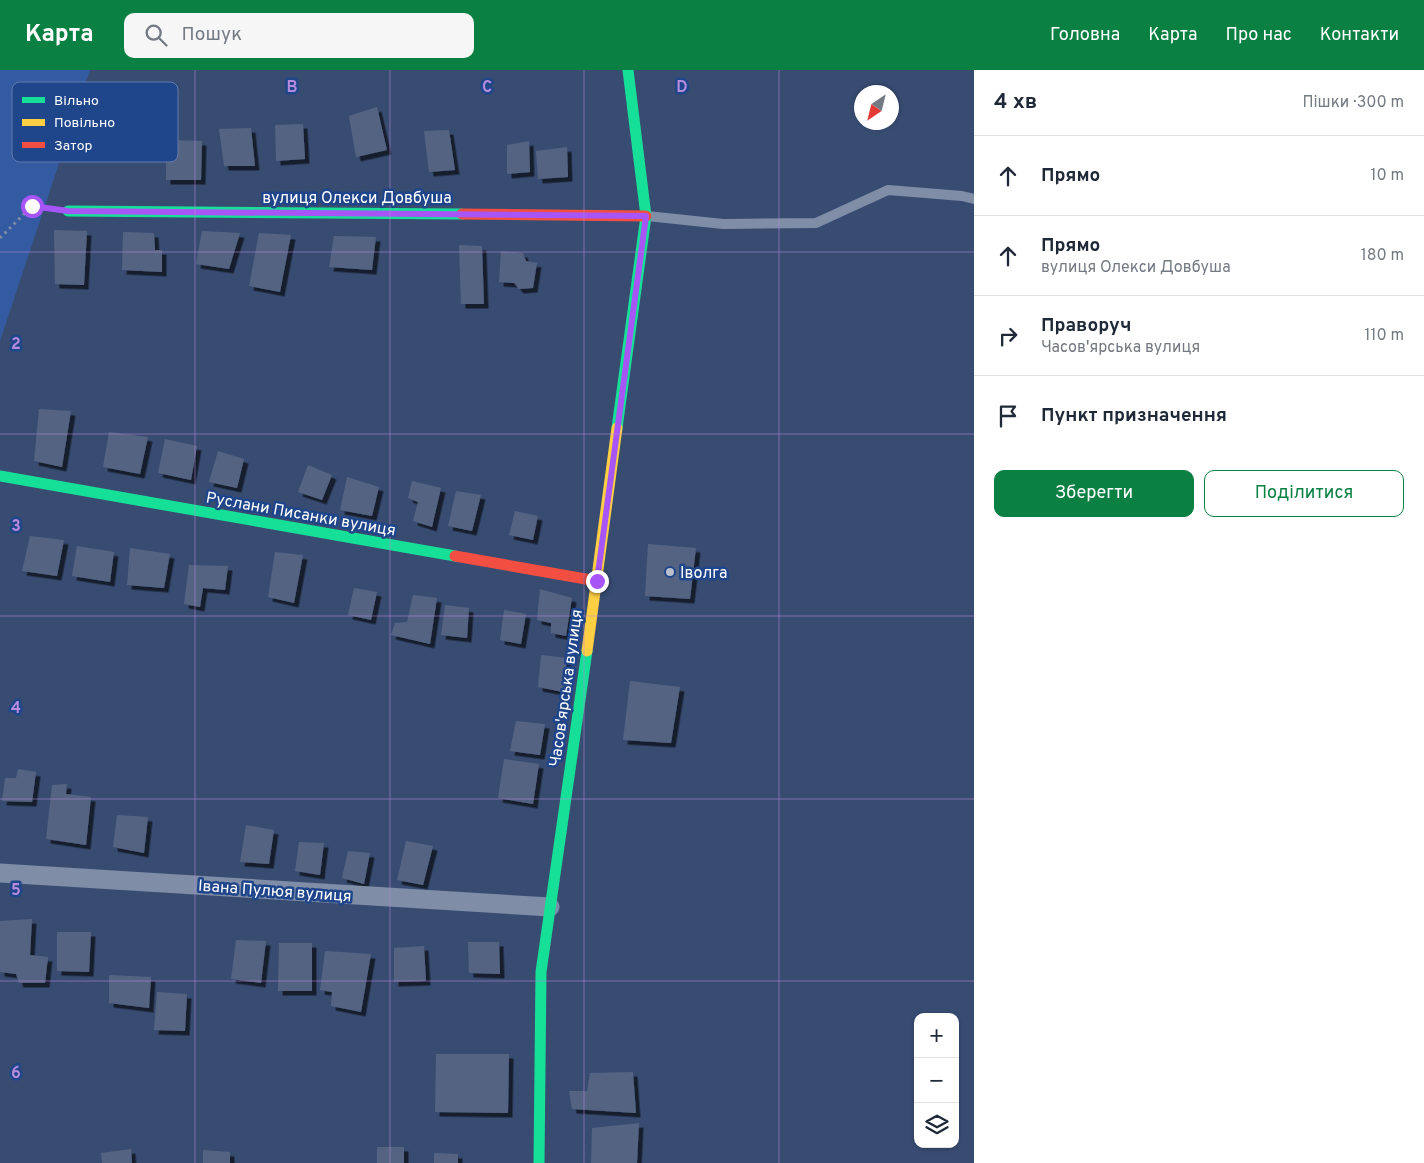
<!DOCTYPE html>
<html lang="uk">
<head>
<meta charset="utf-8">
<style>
  :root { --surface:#fff; --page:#f6f6f7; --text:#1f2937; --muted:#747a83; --line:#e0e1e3; --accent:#0b8043 }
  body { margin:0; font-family:Overpass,sans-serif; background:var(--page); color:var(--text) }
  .controls { position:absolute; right:15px; bottom:15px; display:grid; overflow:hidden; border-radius:10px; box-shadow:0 1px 4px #0004 }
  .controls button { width:45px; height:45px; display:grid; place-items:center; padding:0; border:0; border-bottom:1px solid var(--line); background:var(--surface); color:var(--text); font:25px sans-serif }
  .compass { position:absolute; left:854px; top:15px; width:45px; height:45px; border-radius:50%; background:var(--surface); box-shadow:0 1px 4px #0004; rotate:215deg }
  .stop { position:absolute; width:15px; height:15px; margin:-11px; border:4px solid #a855f7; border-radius:50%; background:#fff }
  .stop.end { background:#a855f7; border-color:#fff; box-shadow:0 1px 5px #0008 }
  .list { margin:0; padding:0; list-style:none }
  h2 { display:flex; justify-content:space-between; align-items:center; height:65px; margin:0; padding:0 20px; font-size:21px }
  h2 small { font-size:16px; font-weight:400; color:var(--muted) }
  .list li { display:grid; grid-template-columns:32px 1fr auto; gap:15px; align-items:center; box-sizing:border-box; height:80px; padding:0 20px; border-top:1px solid var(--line) }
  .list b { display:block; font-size:19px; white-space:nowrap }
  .list p { margin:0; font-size:16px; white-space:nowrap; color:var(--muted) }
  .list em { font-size:16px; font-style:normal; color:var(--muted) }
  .actions { display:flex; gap:10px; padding:15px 20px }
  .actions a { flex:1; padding:11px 0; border:1px solid var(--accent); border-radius:10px; text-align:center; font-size:18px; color:var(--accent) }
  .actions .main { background:var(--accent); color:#fff }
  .icon { flex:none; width:28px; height:28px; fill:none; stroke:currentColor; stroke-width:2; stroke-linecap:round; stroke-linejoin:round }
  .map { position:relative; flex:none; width:974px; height:1093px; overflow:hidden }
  header { display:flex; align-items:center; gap:30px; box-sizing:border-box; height:70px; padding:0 25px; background:var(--accent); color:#fff }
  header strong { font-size:24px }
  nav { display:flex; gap:28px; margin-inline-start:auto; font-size:18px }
  .search { width:350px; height:45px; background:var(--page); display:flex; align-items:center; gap:12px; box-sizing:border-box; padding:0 18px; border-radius:10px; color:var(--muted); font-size:19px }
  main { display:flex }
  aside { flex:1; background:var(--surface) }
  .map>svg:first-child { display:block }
</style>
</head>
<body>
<header>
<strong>Карта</strong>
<div class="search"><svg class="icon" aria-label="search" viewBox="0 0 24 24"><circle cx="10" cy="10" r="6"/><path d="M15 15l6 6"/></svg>Пошук</div>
<nav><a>Головна</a><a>Карта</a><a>Про нас</a><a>Контакти</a></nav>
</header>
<main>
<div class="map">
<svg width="974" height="1093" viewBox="0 0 974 1093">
  <defs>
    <filter id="shadow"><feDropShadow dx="4.5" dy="4.5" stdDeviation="0" flood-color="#0009"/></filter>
  </defs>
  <rect width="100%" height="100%" fill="#384c72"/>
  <path fill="#345ba2" d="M0,0h90l-90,271z"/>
  <path fill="#546482" filter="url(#shadow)" d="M377,37l10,43 -31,7 -7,-41z
    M303,54l2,35 -29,2 -1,-36z
    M251,58l4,38h-31l-5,-37z
    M449,60l6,40 -26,2 -5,-41z
    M166,70l36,1 -1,39h-35z
    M529,71l1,31 -23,2v-29z
    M567,77l1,30 -30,2 -2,-28z
    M54,160l33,1 -3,54 -29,-1z
    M202,161l38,2 -11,36 -33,-5z
    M123,162l31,1 1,17h7v22l-40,-2z
    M259,163l32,2 -11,57 -31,-6z
    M334,166l42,1 -4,33 -43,-3z
    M459,175l23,1 2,58h-23z
    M501,181l22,2 3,8 11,2 -4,25 -14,1 -5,-6 -15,-1z
    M39,339l32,2 -9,56 -28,-6z
    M109,362l39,5 -8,37 -37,-7z
    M165,369l32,7 -6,34 -33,-7z
    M218,381l26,8 -7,29 -28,-6z
    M308,395l24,10 -10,25 -24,-8z
    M347,407l32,10 -7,29 -32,-6z
    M412,411l29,7 -9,39 -19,-6 5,-19 -10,-4z
    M456,421l25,4 -9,36 -24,-5z
    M515,441l23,5 -5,24 -24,-5z
    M30,466l34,4 -7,36 -35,-5z
    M648,474l48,4 -6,51 -45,-3z
    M77,476l37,6 -4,30 -38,-6z
    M130,478l40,6 -6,34 -37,-3z
    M275,482l28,3 -9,48 -26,-6z
    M189,495l39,1 -3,24 -22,-2 -3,19 -16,-3z
    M354,518l23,4 -6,28 -23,-5z
    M540,519l32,9 -6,38 -15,-3v-10l-14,-3z
    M413,525l24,3 -7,46 -39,-9 4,-12 12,-1z
    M445,535l24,3 -2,30 -26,-3z
    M504,540l22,4 -5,30 -21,-4z
    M541,585l26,3 -4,34 -25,-5z
    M630,611l50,6 -9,56 -48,-3z
    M516,651l29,3 -5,31 -30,-4z
    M504,689l35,5 -6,40 -35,-6z
    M18,699l18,3 -4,30 -30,-1 3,-23h11z
    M67,714l-1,10 25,3 -5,48 -40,-6 6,-54z
    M117,745l31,2 -4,36 -31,-6z
    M246,755l28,5 -5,34 -29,-2z
    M406,771l27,5 -10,39 -26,-5z
    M299,772l25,1 -4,32 -25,-4z
    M348,781l22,2 -6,31 -22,-6z
    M32,849l-2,36 18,2 -3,26h-26l-3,-9 -16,-2v-51z
    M57,862h34l-2,40 -32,-1z
    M236,870l30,1 -5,42 -30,-4z
    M468,872h31l1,32 -31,-1z
    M279,873h33v48h-34z
    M424,876l2,35 -32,1v-34z
    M325,881l46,3 -10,58 -30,-6 1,-14 -12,-2z
    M109,905l42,2 -2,31 -40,-5z
    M157,922l30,2 -2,37 -31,-1z
    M436,984h73l-1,59 -73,-1z
    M633,1002l3,41 -64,-4 -3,-18h18l3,-18z
    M639,1053l-2,40h-46l1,-35z
    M377,1077h27v16h-27z
    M131,1079l1,14h-30l-1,-10z
    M203,1080l27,2v11h-27z
    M434,1083l24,1v9h-24z"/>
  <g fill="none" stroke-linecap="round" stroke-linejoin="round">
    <path stroke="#7f8da7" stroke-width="3" stroke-dasharray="2.5 4" stroke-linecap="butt" d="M0,168l32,-32 13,2"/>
    <path stroke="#7f8da7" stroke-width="10" d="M647,146l76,8 93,-1 72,-33 74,6 12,3"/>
    <path stroke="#7f8da7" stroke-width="19" d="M0,803l550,34"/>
    <path stroke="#16e098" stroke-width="11" d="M68,141l394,3
      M617,358l29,-212 -18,-146
      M0,406l455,80
      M539,1093l2,-191 46,-321"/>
    <path stroke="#ffcf43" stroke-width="11" d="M587,581l30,-223"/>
    <path stroke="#f24e42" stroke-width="11" d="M462,144l184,2
      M455,486l142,25"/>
  </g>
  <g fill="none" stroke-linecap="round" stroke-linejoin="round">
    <path stroke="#a855f7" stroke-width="6" d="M32,136l36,5 578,5 -49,365"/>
  </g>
  <path fill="none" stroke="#b68bdc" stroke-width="1" stroke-opacity="0.55" d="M195,0v1093M390,0v1093M584,0v1093M779,0v1093M0,182h974M0,364h974M0,546h974M0,729h974M0,911h974"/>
  <circle fill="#b9c0ce" stroke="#1f458b" stroke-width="2" cx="670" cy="502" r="5"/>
  <g text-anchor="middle" stroke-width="5" stroke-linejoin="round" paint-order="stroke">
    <g font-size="16" fill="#fff" stroke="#1f458b">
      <text x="357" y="133">вулиця Олекси Довбуша</text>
      <text transform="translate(301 443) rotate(10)" y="6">Руслани Писанки вулиця</text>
      <text transform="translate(565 618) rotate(-82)" y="6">Часов'ярська вулиця</text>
      <text transform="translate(275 820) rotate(4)" y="6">Івана Пулюя вулиця</text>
    </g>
    <g font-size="16" fill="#fff" stroke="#1f458b" text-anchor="start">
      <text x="680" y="508">Іволга</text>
    </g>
  </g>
  <rect x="12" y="12" width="166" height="80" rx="8" fill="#1f458b" stroke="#627dae" stroke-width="1"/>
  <rect x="22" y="27" width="23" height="6" fill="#16e098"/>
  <rect x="22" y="49" width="23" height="7" fill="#ffcf43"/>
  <rect x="22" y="72" width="23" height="6" fill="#f24e42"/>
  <g font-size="14" fill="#fff">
    <text x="54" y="35">Вільно</text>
    <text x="54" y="57">Повільно</text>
    <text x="54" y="80">Затор</text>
  </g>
  <g font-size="16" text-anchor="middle" font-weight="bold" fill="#b68bdc" stroke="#1f458b" stroke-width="5" stroke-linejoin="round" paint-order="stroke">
    <text x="292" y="22">B</text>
    <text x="487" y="22">C</text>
    <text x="682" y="22">D</text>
    <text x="16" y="279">2</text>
    <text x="16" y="461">3</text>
    <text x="16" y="643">4</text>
    <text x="16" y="825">5</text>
    <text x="16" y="1008">6</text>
  </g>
</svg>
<div class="controls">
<button>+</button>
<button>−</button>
<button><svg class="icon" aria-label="layers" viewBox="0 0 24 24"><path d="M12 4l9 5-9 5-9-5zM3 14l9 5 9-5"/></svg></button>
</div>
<svg class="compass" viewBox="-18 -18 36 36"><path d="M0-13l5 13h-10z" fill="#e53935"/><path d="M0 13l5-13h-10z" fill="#747a83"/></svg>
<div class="stop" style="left:32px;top:136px"></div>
<div class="stop end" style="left:597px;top:511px"></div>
</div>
<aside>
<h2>4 хв<small>Пішки · 300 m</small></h2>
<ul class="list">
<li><svg class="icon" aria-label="ahead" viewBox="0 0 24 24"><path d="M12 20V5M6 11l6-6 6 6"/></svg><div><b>Прямо</b></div><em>10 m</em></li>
<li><svg class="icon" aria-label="ahead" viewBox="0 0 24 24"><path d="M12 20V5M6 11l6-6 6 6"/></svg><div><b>Прямо</b><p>вулиця Олекси Довбуша</p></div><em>180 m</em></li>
<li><svg class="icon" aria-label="right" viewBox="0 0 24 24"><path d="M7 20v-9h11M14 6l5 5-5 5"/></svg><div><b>Праворуч</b><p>Часов'ярська вулиця</p></div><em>110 m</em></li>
<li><svg class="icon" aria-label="arrive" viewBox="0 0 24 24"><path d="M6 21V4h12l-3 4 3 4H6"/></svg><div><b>Пункт призначення</b></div></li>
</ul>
<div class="actions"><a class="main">Зберегти</a><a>Поділитися</a></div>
</aside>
</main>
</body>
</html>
